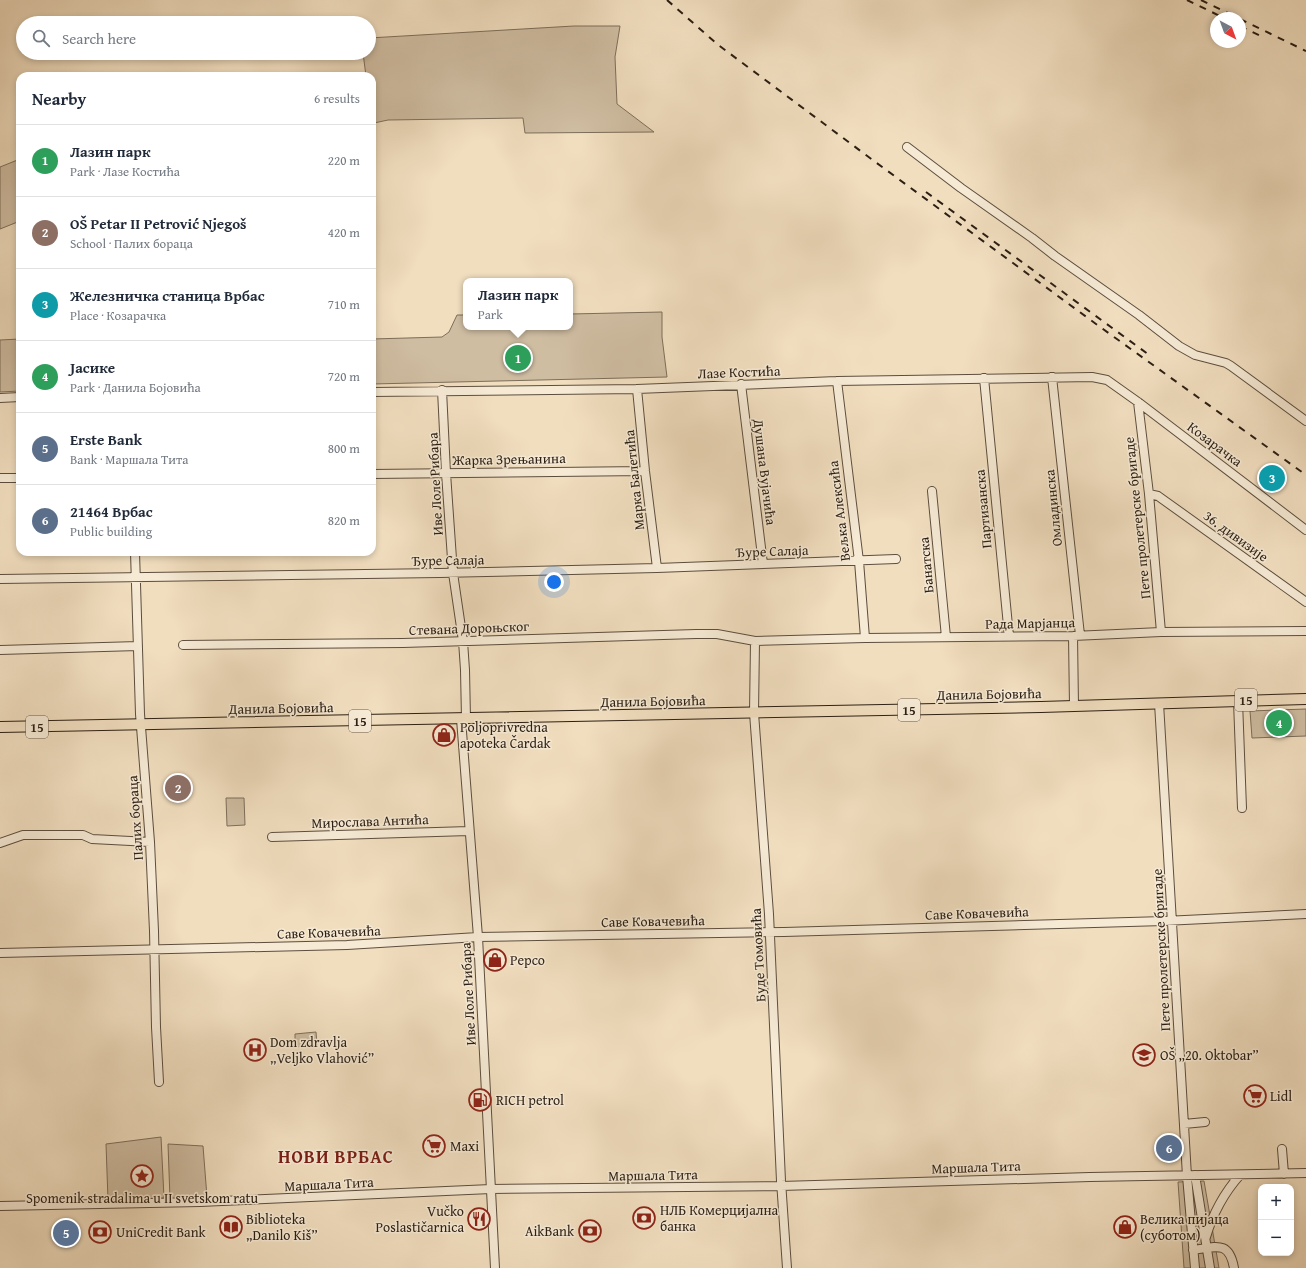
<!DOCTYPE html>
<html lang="en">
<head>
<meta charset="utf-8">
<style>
  :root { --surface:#fff; --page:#f2f2f3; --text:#1f2937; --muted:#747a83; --line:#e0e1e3; --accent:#8f2418 }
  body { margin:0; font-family:"Gentium Book Plus",serif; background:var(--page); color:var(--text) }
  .controls { position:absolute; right:12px; bottom:12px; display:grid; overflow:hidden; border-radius:8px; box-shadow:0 2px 6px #0003 }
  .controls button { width:36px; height:36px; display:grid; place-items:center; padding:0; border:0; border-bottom:1px solid var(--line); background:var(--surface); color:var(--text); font:20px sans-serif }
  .compass { position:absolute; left:1210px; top:12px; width:36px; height:36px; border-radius:50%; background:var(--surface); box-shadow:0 2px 6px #0003; rotate:139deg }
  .you { position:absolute; left:554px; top:582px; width:14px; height:14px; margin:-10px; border:3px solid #fff; border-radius:50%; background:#1a73e8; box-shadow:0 0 0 6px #1a73e833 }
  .badge { display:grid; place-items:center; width:26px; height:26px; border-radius:50%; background:var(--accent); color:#fff; font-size:13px; font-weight:700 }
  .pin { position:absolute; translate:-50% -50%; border:2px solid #fff; box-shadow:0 1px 4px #0006 }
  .popup { position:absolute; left:463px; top:278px; width:110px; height:52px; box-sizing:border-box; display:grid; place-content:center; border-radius:8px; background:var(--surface); filter:drop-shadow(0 1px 3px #0005); font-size:13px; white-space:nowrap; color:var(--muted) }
  .popup b { font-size:15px; color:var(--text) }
  .popup::after { content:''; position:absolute; left:50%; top:100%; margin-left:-8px; border:8px solid transparent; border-top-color:var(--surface) }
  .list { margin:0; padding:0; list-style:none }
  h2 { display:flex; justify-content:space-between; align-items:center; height:52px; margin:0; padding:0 16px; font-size:17px }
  h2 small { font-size:13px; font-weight:400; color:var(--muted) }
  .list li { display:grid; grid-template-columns:26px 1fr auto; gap:12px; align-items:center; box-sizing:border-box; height:72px; padding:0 16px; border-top:1px solid var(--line) }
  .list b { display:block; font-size:15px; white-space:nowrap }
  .list p { margin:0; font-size:13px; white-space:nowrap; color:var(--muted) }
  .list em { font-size:13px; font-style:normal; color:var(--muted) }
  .icon { flex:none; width:22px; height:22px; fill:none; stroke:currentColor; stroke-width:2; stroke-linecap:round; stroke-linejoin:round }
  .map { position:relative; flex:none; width:1306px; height:1268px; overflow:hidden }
  .search { position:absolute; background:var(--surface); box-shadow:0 2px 6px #0003; left:16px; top:16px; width:360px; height:44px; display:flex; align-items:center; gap:10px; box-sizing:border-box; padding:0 14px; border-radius:22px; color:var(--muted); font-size:15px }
  .panel { position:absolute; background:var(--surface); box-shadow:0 2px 6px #0003; left:16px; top:72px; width:360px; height:484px; border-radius:12px }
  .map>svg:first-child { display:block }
</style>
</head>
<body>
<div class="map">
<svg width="1306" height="1268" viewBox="0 0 1306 1268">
  <rect width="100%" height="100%" fill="#f1debf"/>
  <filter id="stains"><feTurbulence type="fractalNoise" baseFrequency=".005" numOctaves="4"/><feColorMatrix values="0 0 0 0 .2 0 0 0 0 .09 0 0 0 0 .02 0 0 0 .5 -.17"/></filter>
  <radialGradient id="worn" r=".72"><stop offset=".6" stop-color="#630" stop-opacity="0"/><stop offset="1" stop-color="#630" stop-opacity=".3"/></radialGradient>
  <path fill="#cfbda2" stroke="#7d6e5a" d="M574,26h46l-5,31 2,47 37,28 -129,1 -2,-15 -135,2 -14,3 -2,-14v-33h-6l-3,-23h6v-15z
    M20,159v62l-20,8v-62z
    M662,312v25l5,40 -295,7v-45l70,-2 7,-5 8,-17h9v12h104v-13z
    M20,339v52l-20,1v-52z
    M1306,709v27l-54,2 -2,-27z
    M226,798h18l1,27 -18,1z
    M316,1032l1,13 -22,2v-13z
    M161,1137l3,61 -56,2 -2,-56z
    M168,1144l35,2 4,51 -37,2z
    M1204,1181l15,87h-35l-6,-86z"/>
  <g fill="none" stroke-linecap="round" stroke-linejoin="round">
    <g stroke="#5c4e3e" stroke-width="10">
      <path id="minor" d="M907,147l54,41 71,50 23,18 84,59 40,31 16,9 31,8 5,3 75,55
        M1052,377l28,258
        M984,378l25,258
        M837,381l22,180 6,77
        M741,384l22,180
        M637,389l8,82 12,97
        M442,390l4,83 7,100 10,68 2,29 1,49
        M372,392l265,-3 200,-8 255,-4 15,3 31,22 168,128
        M0,398l20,-1
        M1138,402l11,92 12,138
        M372,474l273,-3
        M0,478h20
        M932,491l14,146
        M1149,494l9,2 148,106
        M135,552l5,162 10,128 4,89 2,96 3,55
        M0,579l440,-6 217,-5 239,-9
        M1073,636l1,70
        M755,641l-1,72 15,201 12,267 6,87
        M183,645l220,-2 293,-9h21l38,7 110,-3 208,-2 88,-4 145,-1
        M0,650l138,-4
        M1238,701l4,107
        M1159,703l28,473 8,92
        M461,719l17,218 17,331
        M272,837l197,-6
        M0,843l23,-8h60l9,4 58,3
        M0,953l347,-8 131,-8 306,-5 380,-11 142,-7
        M1184,1124l21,-2
        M1282,1149l2,25
        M1195,1175l15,93
        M0,1206l200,-4 291,-13 290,-3 309,-9 216,-4
        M1206,1237c7,-24 18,-44 34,-62
        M1193,1250c23,-3 36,-10 41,18"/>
    </g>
    <g stroke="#2b1e13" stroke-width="12">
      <path id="major" d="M0,727l1041,-20 265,-8"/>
    </g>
    <use href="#minor" stroke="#f6ead5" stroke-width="8"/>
    <use href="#major" stroke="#f1debf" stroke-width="10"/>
    <path stroke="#2b1e13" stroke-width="2" stroke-dasharray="7 7" stroke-linecap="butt" d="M667,0l50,44 157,117 222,163 210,151
      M1187,0l37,18
      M1201,0l37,18
      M1240,19l66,32
      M1240,26l25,12
      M926,192l226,165"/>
  </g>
  <defs>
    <g id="shop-ring" transform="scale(1.15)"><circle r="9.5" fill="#f6ead5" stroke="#8f2418" stroke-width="1.5"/><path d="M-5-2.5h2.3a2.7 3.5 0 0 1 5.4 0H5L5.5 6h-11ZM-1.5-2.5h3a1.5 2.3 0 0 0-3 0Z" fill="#8f2418"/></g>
    <g id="hospital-ring" transform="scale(1.15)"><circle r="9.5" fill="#f6ead5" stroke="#8f2418" stroke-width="1.5"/><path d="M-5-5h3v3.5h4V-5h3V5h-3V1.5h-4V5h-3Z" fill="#8f2418"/></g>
    <g id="school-ring" transform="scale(1.15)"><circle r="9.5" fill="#f6ead5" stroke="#8f2418" stroke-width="1.5"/><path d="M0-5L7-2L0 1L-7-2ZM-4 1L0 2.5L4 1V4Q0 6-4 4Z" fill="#8f2418"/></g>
    <g id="supermarket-ring" transform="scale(1.15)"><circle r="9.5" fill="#f6ead5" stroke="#8f2418" stroke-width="1.5"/><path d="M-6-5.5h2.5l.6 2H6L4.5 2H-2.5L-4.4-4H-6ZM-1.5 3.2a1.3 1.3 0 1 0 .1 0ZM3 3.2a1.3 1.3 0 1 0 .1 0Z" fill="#8f2418"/></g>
    <g id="fuel-ring" transform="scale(1.15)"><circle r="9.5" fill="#f6ead5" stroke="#8f2418" stroke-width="1.5"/><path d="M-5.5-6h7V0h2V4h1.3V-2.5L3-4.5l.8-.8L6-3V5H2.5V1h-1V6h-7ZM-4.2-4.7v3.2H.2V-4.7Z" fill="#8f2418"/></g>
    <g id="sight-ring" transform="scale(1.15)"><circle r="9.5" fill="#f6ead5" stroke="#8f2418" stroke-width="1.5"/><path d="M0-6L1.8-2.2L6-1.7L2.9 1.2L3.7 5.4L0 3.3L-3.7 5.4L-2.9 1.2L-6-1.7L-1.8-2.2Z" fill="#8f2418"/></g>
    <g id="bank-ring" transform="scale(1.15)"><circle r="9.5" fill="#f6ead5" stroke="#8f2418" stroke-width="1.5"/><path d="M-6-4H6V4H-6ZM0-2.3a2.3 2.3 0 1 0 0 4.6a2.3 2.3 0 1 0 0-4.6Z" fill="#8f2418"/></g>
    <g id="restaurant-ring" transform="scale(1.15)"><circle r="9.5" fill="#f6ead5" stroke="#8f2418" stroke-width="1.5"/><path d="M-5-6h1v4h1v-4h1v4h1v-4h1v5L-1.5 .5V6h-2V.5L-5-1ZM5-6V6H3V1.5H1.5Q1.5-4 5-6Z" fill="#8f2418"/></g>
    <g id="library-ring" transform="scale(1.15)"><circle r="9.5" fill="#f6ead5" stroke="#8f2418" stroke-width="1.5"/><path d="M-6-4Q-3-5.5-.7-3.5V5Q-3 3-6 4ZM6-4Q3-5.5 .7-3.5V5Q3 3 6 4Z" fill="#8f2418"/></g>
  </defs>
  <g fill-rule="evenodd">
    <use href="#shop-ring" x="444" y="735"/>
    <use href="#shop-ring" x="495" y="960"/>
    <use href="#hospital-ring" x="255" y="1050"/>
    <use href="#school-ring" x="1144" y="1055"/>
    <use href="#supermarket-ring" x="1255" y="1096"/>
    <use href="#fuel-ring" x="480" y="1100"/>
    <use href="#supermarket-ring" x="434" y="1146"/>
    <use href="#sight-ring" x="142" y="1176"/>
    <use href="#bank-ring" x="644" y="1218"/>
    <use href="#restaurant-ring" x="479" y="1219"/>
    <use href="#library-ring" x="231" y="1227"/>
    <use href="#shop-ring" x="1125" y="1227"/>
    <use href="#bank-ring" x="590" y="1231"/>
    <use href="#bank-ring" x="100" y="1232"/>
  </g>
  <g text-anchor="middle" stroke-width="3" stroke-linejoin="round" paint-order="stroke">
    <g fill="#f6ead5" stroke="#685b4d" stroke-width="1">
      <rect x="1235" y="689" width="22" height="22" rx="3"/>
      <rect x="898" y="699" width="22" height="22" rx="3"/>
      <rect x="349" y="710" width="22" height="22" rx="3"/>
      <rect x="26" y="716" width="22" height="22" rx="3"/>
    </g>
    <g font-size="13" font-weight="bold" fill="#2b1e13">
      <text x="1246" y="705">15</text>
      <text x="909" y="715">15</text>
      <text x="360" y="726">15</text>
      <text x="37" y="732">15</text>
    </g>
    <g font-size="14" fill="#2b1e13" stroke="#f6ead5">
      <text transform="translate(739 372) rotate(-2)" y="5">Лазе Костића</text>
      <text transform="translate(1215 444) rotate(37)" y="5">Козарачка</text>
      <text transform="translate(509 459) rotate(-1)" y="5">Жарка Зрењанина</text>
      <text transform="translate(765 472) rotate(83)" y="5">Душана Вујачића</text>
      <text transform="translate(634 480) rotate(-96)" y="5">Марка Балетића</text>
      <text transform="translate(435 484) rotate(-93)" y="5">Иве Лоле Рибара</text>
      <text transform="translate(1053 508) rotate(-96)" y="5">Омладинска</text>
      <text transform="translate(983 509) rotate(-95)" y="5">Партизанска</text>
      <text transform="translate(839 511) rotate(-97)" y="5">Вељка Алексића</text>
      <text transform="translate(1137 518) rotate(-96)" y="5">Пете пролетерске бригаде</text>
      <text transform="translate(1236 536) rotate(36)" y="5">36. дивизије</text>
      <text transform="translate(772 551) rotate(-2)" y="5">Ђуре Салаја</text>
      <text transform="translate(448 560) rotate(-1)" y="5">Ђуре Салаја</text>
      <text transform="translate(926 565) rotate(-95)" y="5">Банатска</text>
      <text transform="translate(1030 623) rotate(-1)" y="5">Рада Марјанца</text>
      <text transform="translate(469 628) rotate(-2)" y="5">Стевана Дороњског</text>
      <text transform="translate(989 694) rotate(-1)" y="5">Данила Бојовића</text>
      <text transform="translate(653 701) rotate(-1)" y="5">Данила Бојовића</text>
      <text transform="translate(281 708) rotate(-1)" y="5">Данила Бојовића</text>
      <text transform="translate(135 818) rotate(-94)" y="5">Палих бораца</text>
      <text transform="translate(370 821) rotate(-2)" y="5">Мирослава Антића</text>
      <text transform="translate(977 913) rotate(-2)" y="5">Саве Ковачевића</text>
      <text transform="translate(653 921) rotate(-1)" y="5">Саве Ковачевића</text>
      <text transform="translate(329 932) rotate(-2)" y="5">Саве Ковачевића</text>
      <text transform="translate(1161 950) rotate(-93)" y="5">Пете пролетерске бригаде</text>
      <text transform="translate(758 955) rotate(-93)" y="5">Буде Томовића</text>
      <text transform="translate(468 994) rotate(-93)" y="5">Иве Лоле Рибара</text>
      <text transform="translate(976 1167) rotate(-2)" y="5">Маршала Тита</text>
      <text transform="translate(653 1175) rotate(-1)" y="5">Маршала Тита</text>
      <text transform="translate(329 1184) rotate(-3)" y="5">Маршала Тита</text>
    </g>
    <g font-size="14" fill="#2b1e13" stroke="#f6ead5" text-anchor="start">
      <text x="460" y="732">Poljoprivredna<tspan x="460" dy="16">apoteka Čardak</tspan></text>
      <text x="510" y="965">Pepco</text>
      <text x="270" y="1047">Dom zdravlja<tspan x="270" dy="16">„Veljko Vlahović”</tspan></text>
      <text x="1160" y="1060">OŠ „20. Oktobar”</text>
      <text x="1270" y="1101">Lidl</text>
      <text x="496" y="1105">RICH petrol</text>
      <text x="450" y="1151">Maxi</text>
      <text x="142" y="1203" text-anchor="middle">Spomenik stradalima u II svetskom ratu</text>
      <text x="660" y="1215">НЛБ Комерцијална<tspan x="660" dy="16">банка</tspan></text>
      <text x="464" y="1216" text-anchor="end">Vučko<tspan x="464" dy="16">Poslastičarnica</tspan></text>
      <text x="246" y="1224">Biblioteka<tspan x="246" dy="16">„Danilo Kiš”</tspan></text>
      <text x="1140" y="1224">Велика пијаца<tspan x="1140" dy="16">(суботом)</tspan></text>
      <text x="574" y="1236" text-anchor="end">AikBank</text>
      <text x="116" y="1237">UniCredit Bank</text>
    </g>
    <g font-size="18" font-weight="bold" letter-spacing="1" fill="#7a1f14" stroke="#f6ead5">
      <text x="336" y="1163">НОВИ ВРБАС</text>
    </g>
  </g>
  <rect width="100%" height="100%" filter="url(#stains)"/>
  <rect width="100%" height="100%" fill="url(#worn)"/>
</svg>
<div class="controls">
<button>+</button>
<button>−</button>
</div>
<svg class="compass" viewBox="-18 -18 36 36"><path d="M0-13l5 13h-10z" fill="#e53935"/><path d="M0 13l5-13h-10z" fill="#747a83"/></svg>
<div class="you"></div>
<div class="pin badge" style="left:518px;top:358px;background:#2e9e5b">1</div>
<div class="popup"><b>Лазин парк</b>Park</div>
<div class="pin badge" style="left:178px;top:788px;background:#8d6e63">2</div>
<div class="pin badge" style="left:1272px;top:478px;background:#0f9aa8">3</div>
<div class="pin badge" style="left:1279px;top:723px;background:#2e9e5b">4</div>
<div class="pin badge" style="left:66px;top:1233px;background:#5c6f8a">5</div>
<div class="pin badge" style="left:1169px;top:1148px;background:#5c6f8a">6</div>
<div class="search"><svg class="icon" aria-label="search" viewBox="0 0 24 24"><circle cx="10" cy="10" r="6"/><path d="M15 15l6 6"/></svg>Search here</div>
<section class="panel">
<h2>Nearby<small>6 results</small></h2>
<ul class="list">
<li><span class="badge" style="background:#2e9e5b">1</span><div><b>Лазин парк</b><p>Park · Лазе Костића</p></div><em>220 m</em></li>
<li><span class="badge" style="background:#8d6e63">2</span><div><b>OŠ Petar II Petrović Njegoš</b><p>School · Палих бораца</p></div><em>420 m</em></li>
<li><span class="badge" style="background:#0f9aa8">3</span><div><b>Железничка станица Врбас</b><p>Place · Козарачка</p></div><em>710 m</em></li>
<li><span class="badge" style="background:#2e9e5b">4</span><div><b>Јасике</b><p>Park · Данила Бојовића</p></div><em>720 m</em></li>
<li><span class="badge" style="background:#5c6f8a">5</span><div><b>Erste Bank</b><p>Bank · Маршала Тита</p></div><em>800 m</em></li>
<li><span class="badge" style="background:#5c6f8a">6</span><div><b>21464 Врбас</b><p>Public building</p></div><em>820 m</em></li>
</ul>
</section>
</div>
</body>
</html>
